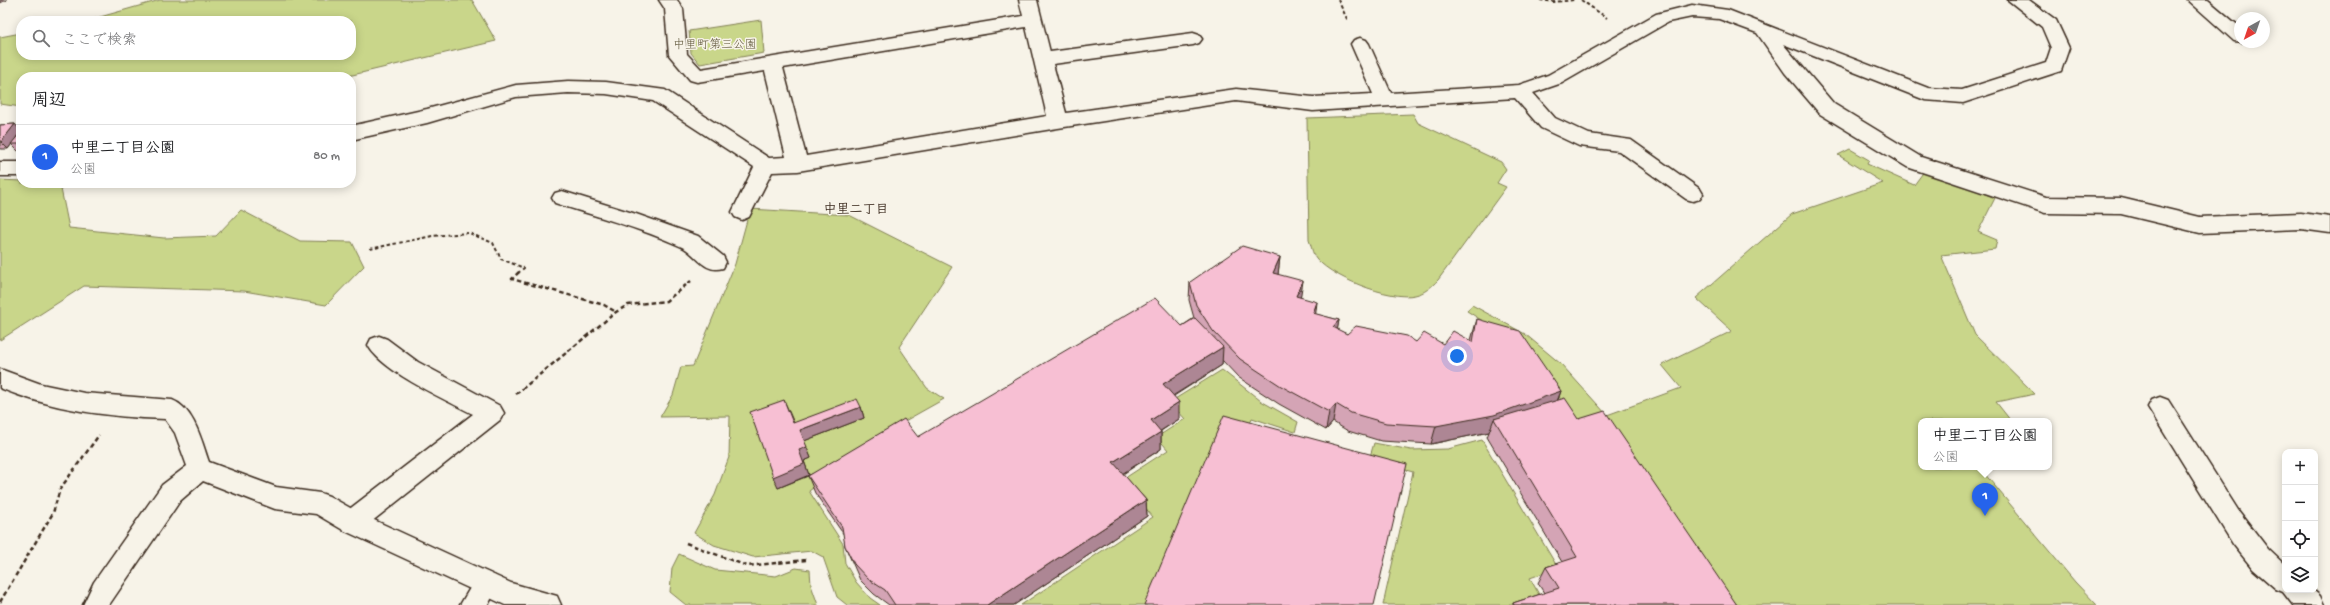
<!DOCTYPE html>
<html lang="ja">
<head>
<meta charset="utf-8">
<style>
  :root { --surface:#fff; --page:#f2f2f2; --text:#202124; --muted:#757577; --line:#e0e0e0; --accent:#2563eb }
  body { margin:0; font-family:"Gochi Hand","Klee One",sans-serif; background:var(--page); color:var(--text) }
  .controls { position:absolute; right:12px; bottom:12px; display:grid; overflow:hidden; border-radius:8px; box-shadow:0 2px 10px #0003 }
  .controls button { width:36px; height:36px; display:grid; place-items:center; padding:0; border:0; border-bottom:1px solid var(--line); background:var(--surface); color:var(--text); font:20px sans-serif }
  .compass { position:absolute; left:2234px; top:12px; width:36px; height:36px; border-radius:50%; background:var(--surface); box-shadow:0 2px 10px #0003; rotate:220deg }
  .you { position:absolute; left:1457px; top:356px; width:14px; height:14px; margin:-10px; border:3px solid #fff; border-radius:50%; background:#1a73e8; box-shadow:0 0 0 6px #1a73e833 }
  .badge { display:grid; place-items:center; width:26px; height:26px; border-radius:50%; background:var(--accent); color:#fff; font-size:13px; font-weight:700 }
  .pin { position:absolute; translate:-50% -33px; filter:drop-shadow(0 1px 2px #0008) }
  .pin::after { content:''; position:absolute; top:21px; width:14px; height:12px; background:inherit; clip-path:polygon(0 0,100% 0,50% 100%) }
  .popup { position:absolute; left:1918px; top:418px; width:134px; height:52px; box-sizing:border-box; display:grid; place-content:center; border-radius:8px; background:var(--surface); filter:drop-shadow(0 1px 3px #0005); font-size:13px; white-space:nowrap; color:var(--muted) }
  .popup b { font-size:15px; color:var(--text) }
  .popup::after { content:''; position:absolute; left:50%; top:100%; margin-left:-8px; border:8px solid transparent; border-top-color:var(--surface) }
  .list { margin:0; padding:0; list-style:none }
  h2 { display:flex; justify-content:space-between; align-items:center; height:52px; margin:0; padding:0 16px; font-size:17px }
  h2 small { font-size:13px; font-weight:400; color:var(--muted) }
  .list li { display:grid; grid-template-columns:26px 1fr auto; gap:12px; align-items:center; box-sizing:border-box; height:64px; padding:0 16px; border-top:1px solid var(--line) }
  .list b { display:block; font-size:15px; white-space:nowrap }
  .list p { margin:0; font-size:13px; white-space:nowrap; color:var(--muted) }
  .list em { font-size:13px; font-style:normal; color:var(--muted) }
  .icon { flex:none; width:22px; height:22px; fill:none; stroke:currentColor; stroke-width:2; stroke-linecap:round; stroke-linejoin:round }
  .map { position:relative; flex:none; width:2330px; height:605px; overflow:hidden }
  .search { position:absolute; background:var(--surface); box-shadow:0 2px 10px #0003; left:16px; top:16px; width:340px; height:44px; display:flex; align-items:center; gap:10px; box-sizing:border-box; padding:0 14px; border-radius:16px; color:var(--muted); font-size:15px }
  .panel { position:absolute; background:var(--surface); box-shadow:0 2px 10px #0003; left:16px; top:72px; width:340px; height:116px; border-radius:16px }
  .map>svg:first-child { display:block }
</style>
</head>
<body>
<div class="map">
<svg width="2330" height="605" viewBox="0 0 2330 605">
  <rect width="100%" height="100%" fill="#f7f3e8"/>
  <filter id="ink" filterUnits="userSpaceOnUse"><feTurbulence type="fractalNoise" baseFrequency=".025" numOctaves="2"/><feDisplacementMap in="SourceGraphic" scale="8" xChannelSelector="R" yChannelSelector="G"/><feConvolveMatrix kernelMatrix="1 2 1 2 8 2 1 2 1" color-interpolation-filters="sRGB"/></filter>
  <g filter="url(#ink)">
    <path fill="#c9d68a" stroke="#828054" d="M160,0h312l24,41 -152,36h-323v30l-21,-3v-67l21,-4v22h330v-34h-265z
      M761,20l3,33 -64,11 -9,-11 -2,-22z
      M1413,114l5,9 83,39 5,7 -9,14 9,4 -68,93c-7,7 -13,13 -23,15 -24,6 -89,-19 -101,-40 -2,-4 -3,-10 -5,-15l-2,-122z
      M1850,149l19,11 -2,4 47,21 11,-15 70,28 -17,34 19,8 -2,9 -54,6 34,80 60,59 -39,8 15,19h-90v46h58l96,115 22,23h-365l-153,-175 -36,-60 -35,-33 -41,-26 5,-6 53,29 36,30 46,51 74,-27 -19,-23 70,-34 -36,-33 96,-84 91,-31 -45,-28z
      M0,180l21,1v2l39,1 9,44 95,10 52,-2 25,-26 59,31 52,1 12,24 -38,39 -82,-14 -160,-5 -84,54z
      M750,209l99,6 103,52 -53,80 28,41 17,11 -41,23 -94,69 34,53 2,19 11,19 14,16 10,7h-33l-10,-8 -14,-40 -11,-6 -59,6 -39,-12 -20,-12 21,-38 14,-38 1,-41 -70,1 13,-22 8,-28 12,-1 42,-102z
      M1222,370l39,31 37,21 -3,10 -43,-14 -7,19 -98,168h-126l132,-88 -31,-37 46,-30 -11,-13 28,-18 -15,-17z
      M1482,440l76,128 -28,10 12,22 -16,5h-143l30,-133 -44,-12 5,-17 37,7 37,-1z
      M679,554l36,16 61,6 20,-8 14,2 1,15 7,20h-132l-16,-13 2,-24z"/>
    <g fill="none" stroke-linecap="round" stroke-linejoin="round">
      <g stroke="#3b2a1e" stroke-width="3">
        <path id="lane" d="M2188,0h20l32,27v15h3l-9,-1z
          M379,336l8,3 31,23 82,44 4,7 -4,7 -139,110 -9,3 -9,-3 -4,-8 4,-8 130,-100c-27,-14 -92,-43 -105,-69l3,-6z
          M2160,397l8,3 70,110 30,39 17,16v25h28l7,6 4,9h-31l-10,-13 -7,-3 -23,-20 -20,-25 -85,-137 4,-7z
          M486,572l9,4 4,8 -11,21h-28l17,-29z"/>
      </g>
      <g stroke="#3b2a1e" stroke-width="3">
        <path id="street" d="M659,0h18l6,9 4,45 14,15 322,-53 -4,-16h18l13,52 143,-19 6,2 3,4 -3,4 -6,2 -140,19 13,49 170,-24 77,8 60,-3 -22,-50 3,-4 6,-2 6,2 3,4 22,49 128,-8 29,-10 108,-61 36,-9 36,5 200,78 34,2 84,-27 5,-15 -9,-21 -34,-27h21l27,20 13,28 -8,23 -98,32 -38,-3 -142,-56 51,60 87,53 125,40 75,1 79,19 101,-4 29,4v16l-29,-4 -101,4 -79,-19 -76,-1 -138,-46 -87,-53 -35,-41 -28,-40 -38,-14 -27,-2 -24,5 -106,61 -29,10 22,25 34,16 42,6 69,49 3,5 -3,5 -7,2 -7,-2 -67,-48 -40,-5 -38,-18 -26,-30 -202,13 -77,-10 -178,27 -260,43 -26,1 -23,45 -7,3 -7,-3 -3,-5 22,-45 -101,-66 -47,-7 -38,-1 -52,4 -89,26 -76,17v-14l76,-17 89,-24 52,-4 38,1 59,8 104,68 17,-1 -21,-86 -68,11 -7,-2 -21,-25 -4,-46zM1026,27l21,89 -241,40 -23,-88z
          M0,162h21v14h-21z
          M562,191l74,23 62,22 25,20 3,6 -3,6c-19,6 -26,-14 -41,-21 -41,-19 -85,-30 -127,-44l-3,-5 3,-5z
          M0,369l41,15 43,9 88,7c22,8 30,42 37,62l67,25 44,6 9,3 32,18 150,69 46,13 4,9h-56l-162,-75 -27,-16 -41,-5 -72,-28 -23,20 -71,104h-26l11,-23 68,-97 25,-19 -12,-33 -10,-14c-57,-2 -112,-9 -165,-31z"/>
      </g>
      <path stroke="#3b2a1e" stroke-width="2" stroke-dasharray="3.5 2.5" stroke-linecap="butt" d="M1338,0l10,21
        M1540,0l14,2 20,-2
        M1581,0l26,18
        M370,249l62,-13 37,-3 24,10 8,16 23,9 -6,5"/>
      <path stroke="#3b2a1e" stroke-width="2.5" stroke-dasharray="4.5 3" stroke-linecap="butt" d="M519,272l-7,7 92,26 12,7
        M516,394l100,-82 12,-7 38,-4 25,-20
        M686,543l61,23 60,-6
        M0,602l53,-89 7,-24 39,-54"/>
      <use href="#lane" fill="#f7f3e8" fill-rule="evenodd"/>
      <use href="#street" fill="#f7f3e8" fill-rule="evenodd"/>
    </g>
    <path fill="#d4a4b5" stroke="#3b2a1e" d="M15,124l6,7 -13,18h-8v-24z
      M21,132v19h-3l-7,-7z
      M1280,257l-2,17 22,23 15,17 24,6 -2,10 10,4 69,8 27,2 28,-4 6,-21 84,72 -3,9 21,19 158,186h-224v-2l31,-10 -6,-10 8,-16 16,-5 -75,-125 2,-5 -58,12 -50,-3 -33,-10 -15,-9 -7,8 -47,-26 -41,-27 -16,-17v5l-48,31 5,23 -18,12v18l-38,25 23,26 1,16 -133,89h-125l-15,-11 -14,-14 -15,-34 -1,-11 -29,-42 -7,-17 -30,12 6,-88 10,23 67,-16 3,11 -60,23 7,17 -7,3 5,14 109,-38 264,-111 12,-8 -5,-18 1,-18z"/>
    <path fill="#ad8694" stroke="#3b2a1e" d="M0,0h7l-7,3z
      M15,124l6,7 -13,18 -7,-7z
      M1280,257l-2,18 -5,-2z
      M1303,281l-3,19 -4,-4z
      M1317,302l-2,18 -2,-7z
      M1339,320l-3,19 -3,-12z
      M1223,347l-1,18 -59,37v-18z
      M1561,391l-7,18 -60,10 -5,13 -58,12 5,-18z
      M1179,402v17l-28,18v-17z
      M1336,404l-3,18 -7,8 3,-18z
      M861,407l3,11 -60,23 7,17 -7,3 5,14 -31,13 -5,-11 26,-27 1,-20z
      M1161,432v17l-47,30 -1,-17z
      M1146,500l1,16 -133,89h-27z"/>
    <path fill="#f7bfd3" stroke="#3b2a1e" d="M15,124l-14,18h-1v-17z
      M21,132v12h-10z
      M1242,246l38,11 -7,16 30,8 -7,15 21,6 -4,11 26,7 -6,7 14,7 9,-8 51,10 9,6 8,-9 19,11 10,-13 20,11 4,-23 43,12 41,60 -67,24 -58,11 -50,-3 -35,-10 -15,-9 -7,8 -48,-26 -41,-27 -27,-28 -17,-26 -6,-23z
      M1155,298l27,28 13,-8 28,29 -60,37 16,18 -28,18 10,12 -48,30 33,38 -159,105h-92l-10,-15 -17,-11 -14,-15 -9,-18 -3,-19 -34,-51 96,-57 14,18z
      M1565,398l14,21 26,-8 132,194h-223l-1,-2 46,-15 -13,-21 31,-10 -83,-138z
      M857,399l4,8 -61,23 7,17 -8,3 5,14 -31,13 -23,-65 34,-12 9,23z
      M1224,415l183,49 -33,141h-230z"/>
  </g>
  <g text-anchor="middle" stroke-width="3" stroke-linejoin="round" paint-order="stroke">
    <g font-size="12" fill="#5e5539" stroke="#f7f3e8">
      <text x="715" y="48">中里町第三公園</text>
    </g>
    <g font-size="13" font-weight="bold" fill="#3b2a1e" stroke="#f7f3e8">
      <text x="856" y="213">中里二丁目</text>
    </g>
  </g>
</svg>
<div class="controls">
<button>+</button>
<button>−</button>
<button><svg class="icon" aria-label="locate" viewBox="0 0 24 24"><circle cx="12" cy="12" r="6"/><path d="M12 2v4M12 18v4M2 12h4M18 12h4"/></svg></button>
<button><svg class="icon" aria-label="layers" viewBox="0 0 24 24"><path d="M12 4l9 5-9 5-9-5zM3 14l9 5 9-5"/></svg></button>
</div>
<svg class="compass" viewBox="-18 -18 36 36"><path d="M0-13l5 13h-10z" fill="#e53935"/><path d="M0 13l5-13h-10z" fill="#757577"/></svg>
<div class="you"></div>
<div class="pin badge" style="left:1985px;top:516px">1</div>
<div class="popup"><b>中里二丁目公園</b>公園</div>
<div class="search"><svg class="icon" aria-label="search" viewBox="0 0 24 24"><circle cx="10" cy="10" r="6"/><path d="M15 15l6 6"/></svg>ここで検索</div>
<section class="panel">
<h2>周辺<small></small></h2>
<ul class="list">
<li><span class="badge">1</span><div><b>中里二丁目公園</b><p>公園</p></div><em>80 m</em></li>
</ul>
</section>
</div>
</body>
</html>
